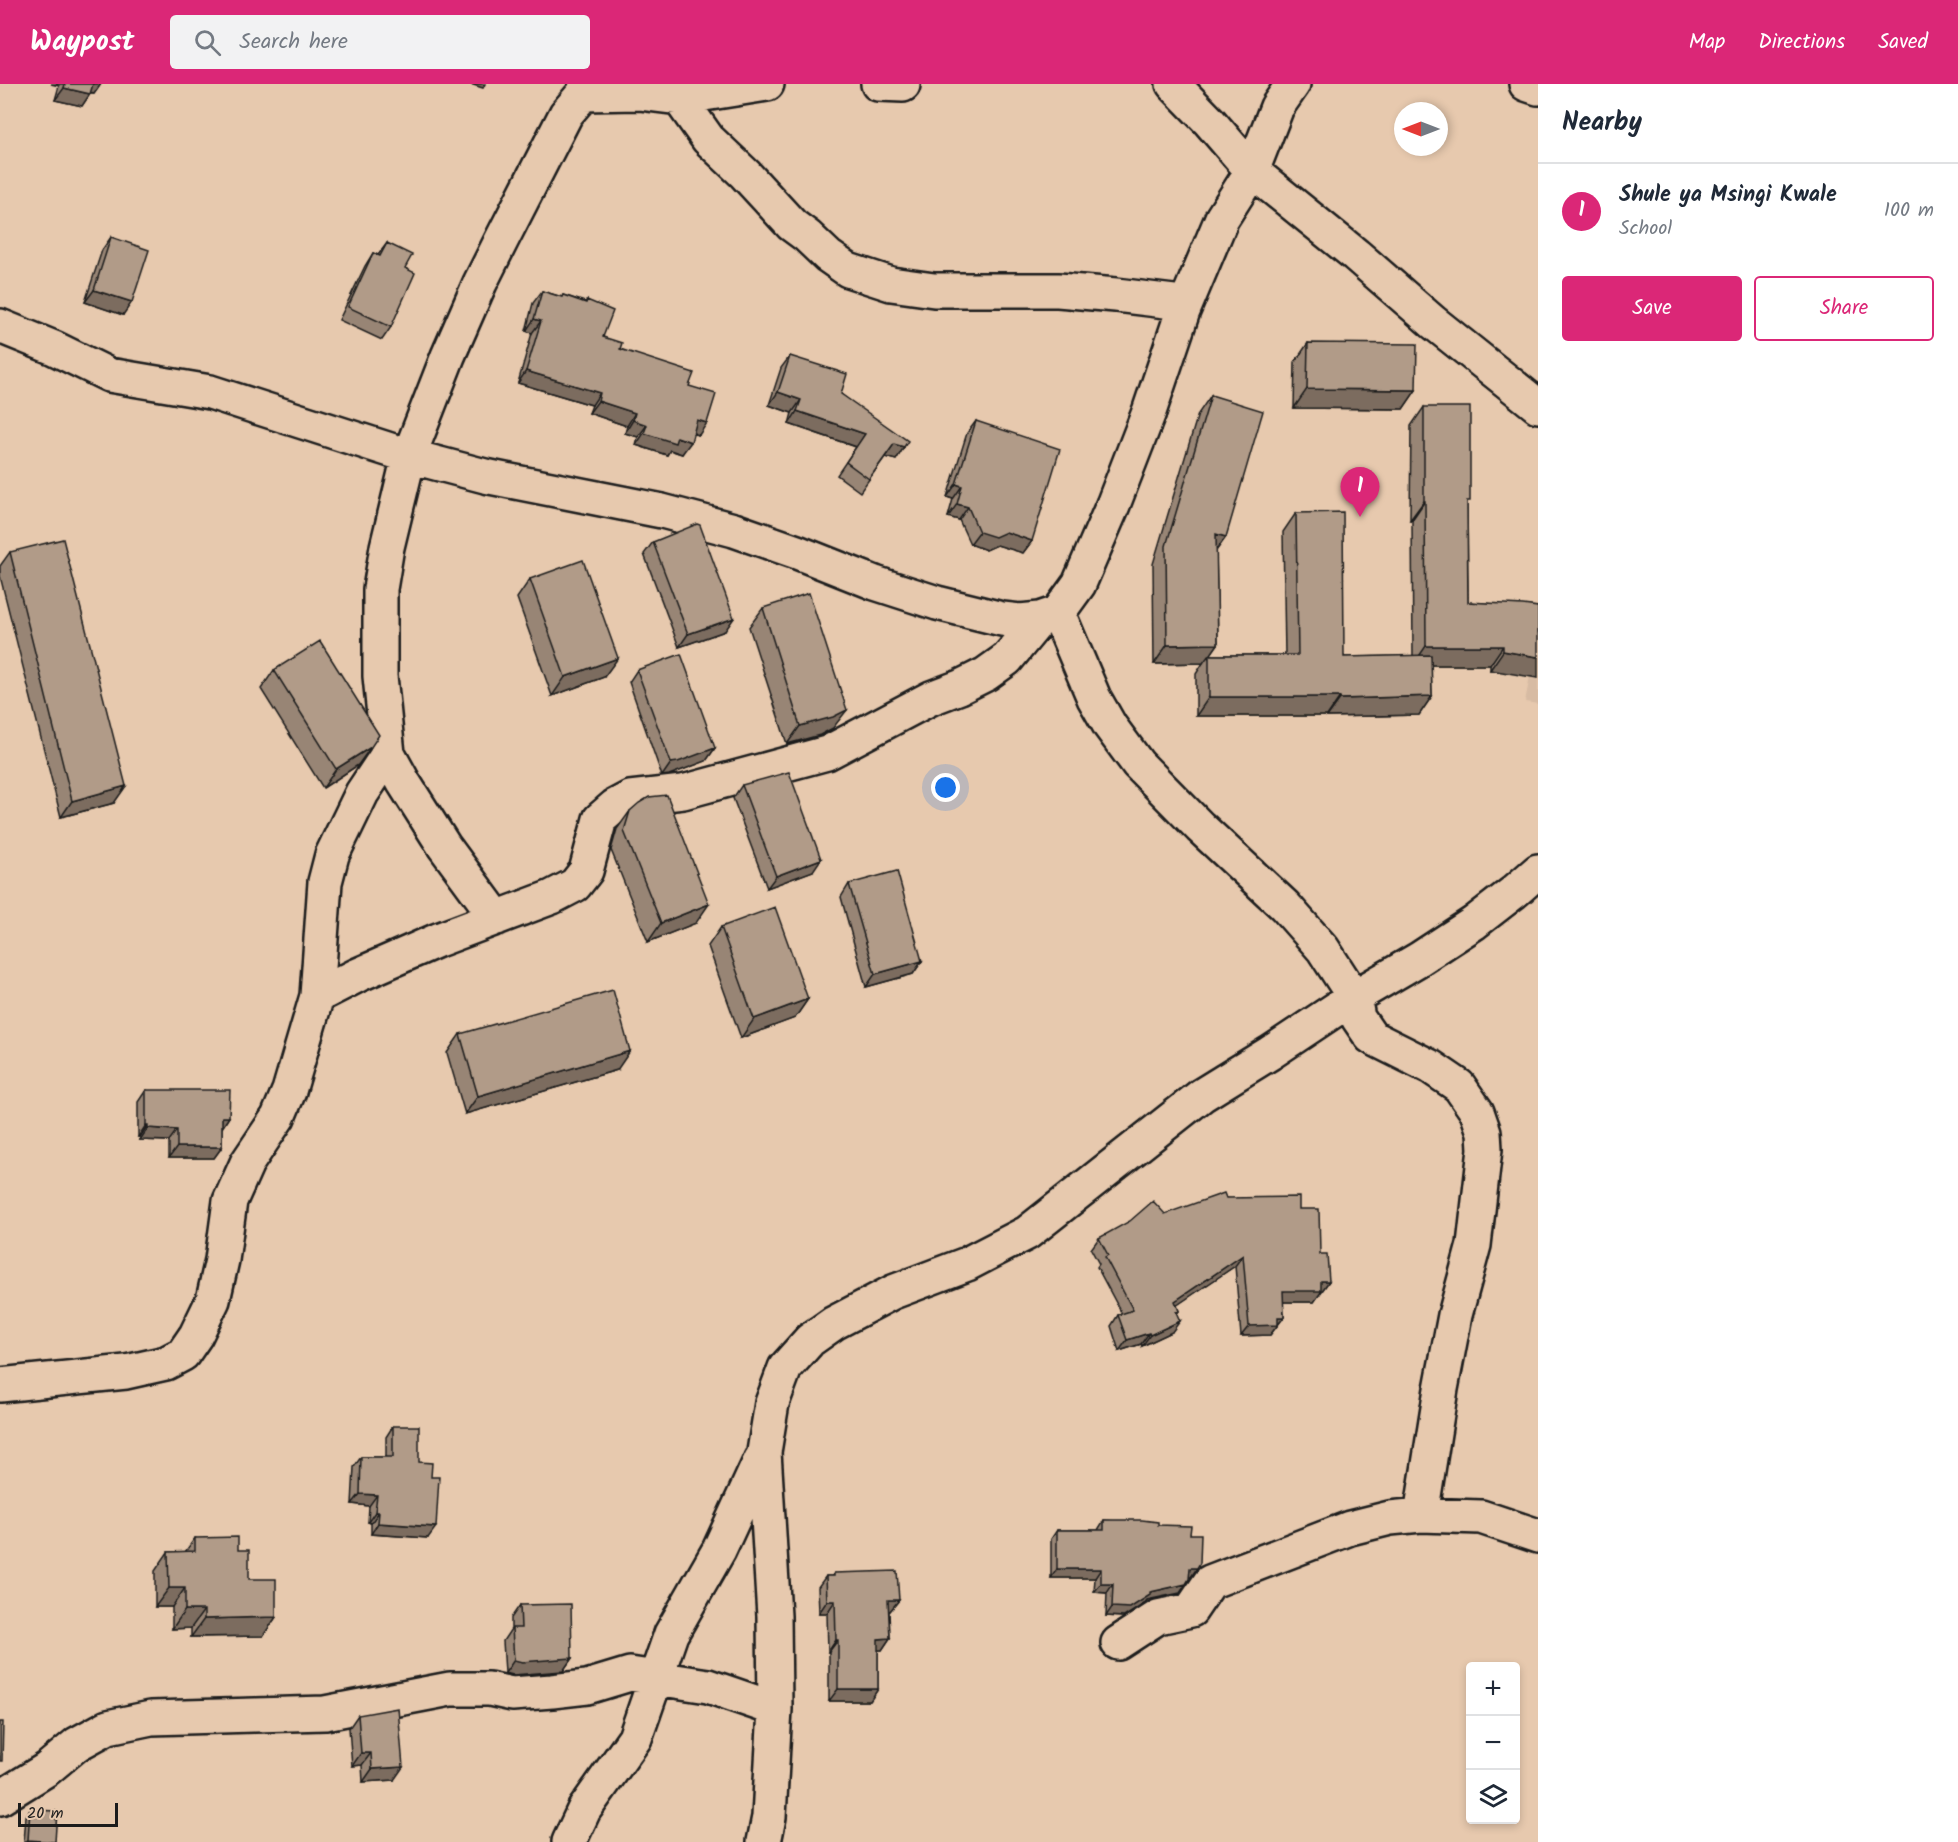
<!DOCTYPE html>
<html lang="en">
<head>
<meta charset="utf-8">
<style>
  :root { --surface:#fff; --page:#f2f2f3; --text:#1f2937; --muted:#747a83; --line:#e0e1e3; --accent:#db2777 }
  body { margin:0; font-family:Kalam,sans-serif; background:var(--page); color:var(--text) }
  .controls { position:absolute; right:18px; bottom:18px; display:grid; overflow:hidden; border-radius:6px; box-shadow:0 3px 9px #0003 }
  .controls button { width:54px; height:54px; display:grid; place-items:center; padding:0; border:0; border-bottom:2px solid var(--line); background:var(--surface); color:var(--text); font:30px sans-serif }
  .compass { position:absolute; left:1394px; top:18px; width:54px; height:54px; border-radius:50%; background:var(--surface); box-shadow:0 3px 9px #0003; rotate:270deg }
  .scale { position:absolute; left:18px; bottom:15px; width:100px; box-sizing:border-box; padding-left:6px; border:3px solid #1c1c1c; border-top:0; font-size:16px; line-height:21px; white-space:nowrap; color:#1c1c1c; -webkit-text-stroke:4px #e7c9ae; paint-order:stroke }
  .you { position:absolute; left:946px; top:704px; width:21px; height:21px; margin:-15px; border:4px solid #fff; border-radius:50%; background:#1a73e8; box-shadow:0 0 0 9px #1a73e833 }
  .badge { display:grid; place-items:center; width:39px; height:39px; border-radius:50%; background:var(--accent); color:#fff; font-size:20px; font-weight:700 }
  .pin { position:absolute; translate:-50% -50px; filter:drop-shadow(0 2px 3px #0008) }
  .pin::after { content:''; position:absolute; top:32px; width:21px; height:18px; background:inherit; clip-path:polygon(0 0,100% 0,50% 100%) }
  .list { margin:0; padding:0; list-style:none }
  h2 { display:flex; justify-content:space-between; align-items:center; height:78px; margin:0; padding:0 24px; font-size:26px }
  h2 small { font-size:20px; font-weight:400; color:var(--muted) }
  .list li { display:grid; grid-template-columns:39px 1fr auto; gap:18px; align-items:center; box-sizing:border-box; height:96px; padding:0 24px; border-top:2px solid var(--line) }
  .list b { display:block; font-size:22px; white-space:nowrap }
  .list p { margin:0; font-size:20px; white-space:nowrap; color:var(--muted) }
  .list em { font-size:20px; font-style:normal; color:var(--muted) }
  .actions { display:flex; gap:12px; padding:18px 24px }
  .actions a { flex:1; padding:14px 0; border:2px solid var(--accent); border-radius:6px; text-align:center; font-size:21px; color:var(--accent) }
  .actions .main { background:var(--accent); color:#fff }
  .icon { flex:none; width:33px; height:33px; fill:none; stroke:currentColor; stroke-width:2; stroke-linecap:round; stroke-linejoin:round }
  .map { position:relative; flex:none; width:1538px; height:1758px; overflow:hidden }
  header { display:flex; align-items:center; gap:36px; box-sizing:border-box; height:84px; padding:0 30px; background:var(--accent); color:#fff }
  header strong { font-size:28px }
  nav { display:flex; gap:33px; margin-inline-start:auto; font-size:21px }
  .search { width:420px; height:54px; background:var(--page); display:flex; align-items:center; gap:15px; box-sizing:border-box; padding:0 21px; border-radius:6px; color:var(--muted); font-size:22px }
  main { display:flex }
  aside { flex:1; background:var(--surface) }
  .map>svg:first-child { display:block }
</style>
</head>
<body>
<header>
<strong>Waypost</strong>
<div class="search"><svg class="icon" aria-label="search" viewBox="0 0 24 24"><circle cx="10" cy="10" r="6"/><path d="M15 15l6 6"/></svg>Search here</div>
<nav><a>Map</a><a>Directions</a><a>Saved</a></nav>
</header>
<main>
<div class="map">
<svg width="1538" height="1758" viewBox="0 0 1538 1758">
  <rect width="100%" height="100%" fill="#e7c9ae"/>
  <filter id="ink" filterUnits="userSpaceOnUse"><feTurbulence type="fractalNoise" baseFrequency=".0167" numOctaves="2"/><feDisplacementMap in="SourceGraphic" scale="12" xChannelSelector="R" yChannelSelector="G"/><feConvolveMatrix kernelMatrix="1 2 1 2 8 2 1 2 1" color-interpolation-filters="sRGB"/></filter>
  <g filter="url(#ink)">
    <path fill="#d7bba3" d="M1538,550v70l-13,-2z"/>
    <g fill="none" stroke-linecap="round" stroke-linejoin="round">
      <g stroke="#1c1c1c" stroke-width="38">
        <path id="minor" d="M878,0l25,1
          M1173,0l36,37 43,50 104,84 77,67 105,84
          M1526,0l12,4
          M583,10l56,-1 40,5 88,-14
          M679,14l29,41 37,35 47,51 15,11 21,20 20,14 43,14 43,6h124l58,5 58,7
          M0,242l54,22 55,27 101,17 199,64 76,20 177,35 72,19 63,22 78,31 62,20 65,16 18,2 20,-2 18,-6 21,-29 34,-79 36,-93 34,-101 39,-93 30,-47 25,-64 16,-23
          M1058,529l36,85 16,28 28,38 62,63 85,79 38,43 31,48 4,21 13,19 60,30 28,19 18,26 7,20 1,17 -11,96 -19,70 -14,74 -20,126
          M497,834l-53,-72 -40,-63 -16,-29 -8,-78v-87l7,-42 22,-91 39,-100 32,-73 22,-44 64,-125 17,-20 4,-10
          M317,912l41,-21 80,-35 114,-43 23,-12 11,-14 14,-52 15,-13 15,-8 53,-6 144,-39 104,-55 29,-11 26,-13 21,-15 33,-40
          M0,1301l126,-13 40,-9 17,-9 13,-19 17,-35 9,-40 8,-59 17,-38 31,-46 11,-26 28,-95 8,-114 7,-27 30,-62 26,-39
          M1118,1559l40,-26 33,-7 19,-28 140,-54 40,-10 31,-3 60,2 57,19
          M0,1714l47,-29 30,-25 31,-17 43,-9 174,-5 125,-24h39l23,5 40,-3 35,-4 43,-13 78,12 67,23
          M569,1758l15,-32 51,-72 36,-104 48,-84 42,-91
          M764,1758l5,-25 6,-108 -1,-93 -10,-164 8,-49 13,-35 25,-28 24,-17 59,-31 74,-28 60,-31 175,-138 68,-42 84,-56 65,-38 55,-36 40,-31 24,-21"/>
      </g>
      <use href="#minor" stroke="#e7c9ae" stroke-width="33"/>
    </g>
    <path fill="#988575" stroke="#1c1c1c" stroke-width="1.5" d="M51,0h50l-7,10h-4l-8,12 -27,-6 4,-14z
      M111,153l12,78 -38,-13 17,-52z
      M387,159l4,84 -9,13 -43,-20 26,-54 8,-13 5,2z
      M542,207l20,6 1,-2 22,7 2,-2 16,37 17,12 69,37 10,49 -6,-1 -11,20 -12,-4 -3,5 -31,-10 2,-8 -13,-4 2,-7 -38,-13 3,-8 -74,-22 14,-50 -6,-2 7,-28z
      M1308,259l108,47 -13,19 -109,-1 1,-46z
      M790,272l51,38 63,53 -8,13 -11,-3 -25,35 -23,-17 19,-28 -67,-23 3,-11 -23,-8 12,-37z
      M1211,311l15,142 -10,14 2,93 -8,11h75l-2,-123 13,-19 48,144 69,-1 -1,-136h-2l1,-94 13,-19 43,98 1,97 70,5 -48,63v-5h-59l1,31 -13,19 -92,2v-1h-131v-42l7,-11 -49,1 -1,-100 45,-150z
      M976,337l56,120 -9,12 -26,-8 -11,5 -16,-6 -11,-24 -11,-3 5,-18 -6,-2 20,-64z
      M653,458l72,89 -46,16 -35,-93z
      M10,468l104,251 -53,14 -61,-241v-10z
      M530,495l74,98 -52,19 -35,-98z
      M763,524l70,120 -13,7 -33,9 -38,-117z
      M274,586l84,95 -35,23 -62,-99z
      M637,586l78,78 -9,13 -37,14 -7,1 -33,-94z
      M742,701l71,86 -46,17 -34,-90z
      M630,727l66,112 -48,19 -37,-92 6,-21z
      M849,800l73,77 -9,13 -47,13 -25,-90z
      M721,843l87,72 -13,19 -54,20 -33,-92z
      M460,950l157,36 -152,44 -18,-61z
      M146,1006l83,27 -7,11v19l-8,11h-45v-17l-29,-1v-3h-2v-35z
      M1226,1114l73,11 21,45 9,27 -15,21h-31l1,15 -14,18 -29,1 -6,-70 -58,39 2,6 -2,3 -5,18 -30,14 -1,-2 -22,7 -8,-25 7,-11 4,-1 -25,-47 2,-3 -8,-15 8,-11 66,-24z
      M393,1342l26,36 9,76 -57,-4v-11l-3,-1 1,-16 -17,-2 2,-37 7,-10h25v-20z
      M1104,1436l54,5 32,9 1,43h-2l-9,16 -33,7 -3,4 -20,13 -18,-1 1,-23 -13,-1 1,-14h-44v-39l6,-9h41z
      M195,1454l43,12 11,29 27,38 -13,19 -72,1v-9l-19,1v-22h-17v-36l13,-19h17z
      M834,1489l65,27 -9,11h-1l1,27 -8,12h-4v39l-8,12h-41v-49h-1l-1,-39h-8l-1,-26 8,-11h6z
      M520,1521l52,53 -9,13 -50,4 -8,-2 -2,-32 8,-12v-11z
      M358,1631l36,65 -31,2 -1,-17 -10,1 -3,-38z
      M30,1726l25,32h-31l2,-26z"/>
    <path fill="#7c6c5f" stroke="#1c1c1c" stroke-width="1.5" d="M90,0h11l-7,10 -9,-2z
      M470,0h15l-2,4z
      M64,4l26,6 -8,12 -27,-6z
      M94,206l38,12 -9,13 -38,-13z
      M534,235l7,2 -9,12 -6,-2z
      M526,287l74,22 -8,12 -74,-22z
      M1307,305l109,1 -13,19 -109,-1z
      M778,308l23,8 -9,13 -23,-8z
      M598,317l37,12 -8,13 -38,-13z
      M797,327l68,23 -8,13 -68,-23z
      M633,336l14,5 -9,12 -13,-4z
      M697,336l10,3 -8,12 -10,-3z
      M644,349l33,4 14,5 -9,12 -12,-4 -3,5 -31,-10z
      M894,360l10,3 -8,13 -11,-3z
      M956,400l6,2 -9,13 -6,-2z
      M1424,417h1l-13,19h-2z
      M957,420l11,3 -9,13 -11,-3z
      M979,448h27l26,9 -9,12 -26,-8 -11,5 -16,-6z
      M1216,450l10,3 -14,19z
      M734,534l-9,13 -46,16 9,-13z
      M1218,560l-9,13v-2l-6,8 -49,1 13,-19z
      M1426,562h77l-13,19h-77z
      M1503,567l35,6v21l-48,-8z
      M618,574l-14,19 -52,19 13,-19z
      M1432,612l-13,19 -92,2 13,-18z
      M1209,613h131l-13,19h-131z
      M847,626l-14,18 -13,7 -33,9 13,-18z
      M371,663l-13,18 -35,23 13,-19z
      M715,664l-9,13 -37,14 -7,1 9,-13z
      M126,702l-12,17 -53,14 11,-16z
      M821,775l-8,12 -46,17 9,-12z
      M709,820l-13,19 -48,19 13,-19z
      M922,877l-9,13 -47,13 9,-13z
      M808,915l-13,19 -54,20 13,-19z
      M630,967l-13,19 -152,44 13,-18z
      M222,1033h7l-8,12z
      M146,1041h2l-8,12h-2z
      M148,1044l29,2 -8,11 -29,-1z
      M177,1063h45l-8,11h-45z
      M1243,1171l-8,11 -68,46 8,-11z
      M1321,1197h8l-15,21h-39l8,-11z
      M1278,1233h6l-14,18 -29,1 8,-10z
      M1180,1237l-8,11 -30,14 8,-11z
      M1149,1249l-8,11 -22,7 8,-11z
      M360,1410l17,1 -8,11 -17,-2z
      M375,1428h4l-8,11 -3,-1z
      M378,1439l58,4 -8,11 -57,-4z
      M1190,1484h7l-6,9h-8z
      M1057,1485h44l-6,9h-44z
      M1101,1500h12l-6,9 -13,-1z
      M1186,1500l-6,9 -33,7 -3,4 -20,13 -18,-1 6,-9 38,-15z
      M169,1504h16l-13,19h-17z
      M888,1516h11l-9,11h-10z
      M827,1517h8l-8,12h-8z
      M185,1526h19l-13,18 -19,1z
      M276,1533l-13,19 -72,1 13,-18z
      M890,1554l-8,12h-12l8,-11z
      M836,1556h2l-9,12h-1z
      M572,1574l-9,13 -50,4 -8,-2 9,-13z
      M838,1605h40l-8,12h-41z
      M361,1669h10l-9,12 -10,1z
      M403,1683l-9,13 -31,2 9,-13z
      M28,1756l27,2h-28z"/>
    <path fill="#b19b88" stroke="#1c1c1c" stroke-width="1.5" d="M65,0h28l-3,10 -26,-6z
      M111,153l38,13 -17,52 -38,-12z
      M387,159l25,12 -7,13 10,5 -24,54 -43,-20 25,-54 7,3z
      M542,207l20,6 1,-2 23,8 1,-3 26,11 -10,26 19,6 -2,6 74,24 -5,13 27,8 -9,29 -10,-3 -6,22 -14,-5 -2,6 -31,-10 3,-8 -14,-5 2,-7 -37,-12 2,-8 -74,-22 15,-50 -7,-2z
      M1308,259l109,1 -1,46 -109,-1z
      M790,272l57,18 -6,20 67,47 -4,6 -10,-3 -25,35 -23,-17 19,-28 -68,-23 4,-11 -23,-8z
      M1211,311l52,16 -37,126 -10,-3 2,110 -51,1 -1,-99z
      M1424,323h46v94h-3l1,101 55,3 15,2v50l-35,-6v-5h-77l-1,-145h-1z
      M976,337l84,28 -28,92 -26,-9 -11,5 -16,-5 -11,-25 -11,-3 5,-18 -6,-2z
      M1343,428l1,145 87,-2 1,41 -92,3v-2h-131v-42h89l-2,-142z
      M697,440l3,1 34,93 -46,16 -35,-92z
      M63,455l63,247 -54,15 -62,-249z
      M583,476l35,98 -53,19 -35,-98z
      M809,509l38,117 -14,7 -33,9 -37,-118z
      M320,557l59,94 -8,12 -35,22 -62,-99z
      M681,570l34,94 -37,14 -7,1 -34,-93z
      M789,688l32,87 -45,17 -34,-91z
      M667,711l42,109 -48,19 -37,-92 6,-20 9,-8 10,-6z
      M897,787l25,90 -47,13 -26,-90z
      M775,823l33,92 -54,20 -33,-92z
      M613,906l17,61 -152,45 -18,-62z
      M146,1006h84l-1,27h-7v30h-45v-17l-29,-2v-3h-2z
      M1224,1109l2,5 73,-1v12h20l1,45h7l2,27h-8v10h-38l1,26h-6v8l-29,1 -6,-71 -68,46 4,10 -3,1 4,9 -30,14 -1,-2 -22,7 -9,-25 15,-5 -28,-53 3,-2 -9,-17 31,-17 23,-20 12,13z
      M393,1342h26v36l13,1 -1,14h8l-3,50 -58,-4 1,-11h-4l2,-17 -17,-1 1,-37h32z
      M1104,1436h38l16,2v3l33,1 -1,8h11l-1,29 -3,5h-7l-1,11 -3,5 -36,8v3l-20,13 -18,-1 1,-23h-12v-15h-44v-39h47z
      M238,1453v13h11v29h27v38l-72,2v-9h-19v-22h-16l-1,-36 27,-1v-13z
      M897,1487l2,29h-11l2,38 -12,1v50h-40v-49h-2l-1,-39h-8l-1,-25h8v-3z
      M571,1520l1,54 -50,4 -8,-2 -2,-32h9l-1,-23z
      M398,1624l5,59 -31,2 -1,-16h-10l-3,-38z
      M0,1638h3l-1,39h-2z
      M30,1726l27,1 -2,31 -27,-2z"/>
  </g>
</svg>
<div class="controls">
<button>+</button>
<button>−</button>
<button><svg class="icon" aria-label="layers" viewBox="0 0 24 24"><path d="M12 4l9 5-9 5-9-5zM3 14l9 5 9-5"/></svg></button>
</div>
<svg class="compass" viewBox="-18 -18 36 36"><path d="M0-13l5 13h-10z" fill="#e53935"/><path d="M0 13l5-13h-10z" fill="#747a83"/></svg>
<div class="scale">20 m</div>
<div class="you"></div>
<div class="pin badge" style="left:1360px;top:433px">1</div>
</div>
<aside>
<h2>Nearby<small></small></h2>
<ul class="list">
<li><span class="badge">1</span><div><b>Shule ya Msingi Kwale</b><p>School</p></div><em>100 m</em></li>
</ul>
<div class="actions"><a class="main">Save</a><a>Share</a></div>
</aside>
</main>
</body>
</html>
